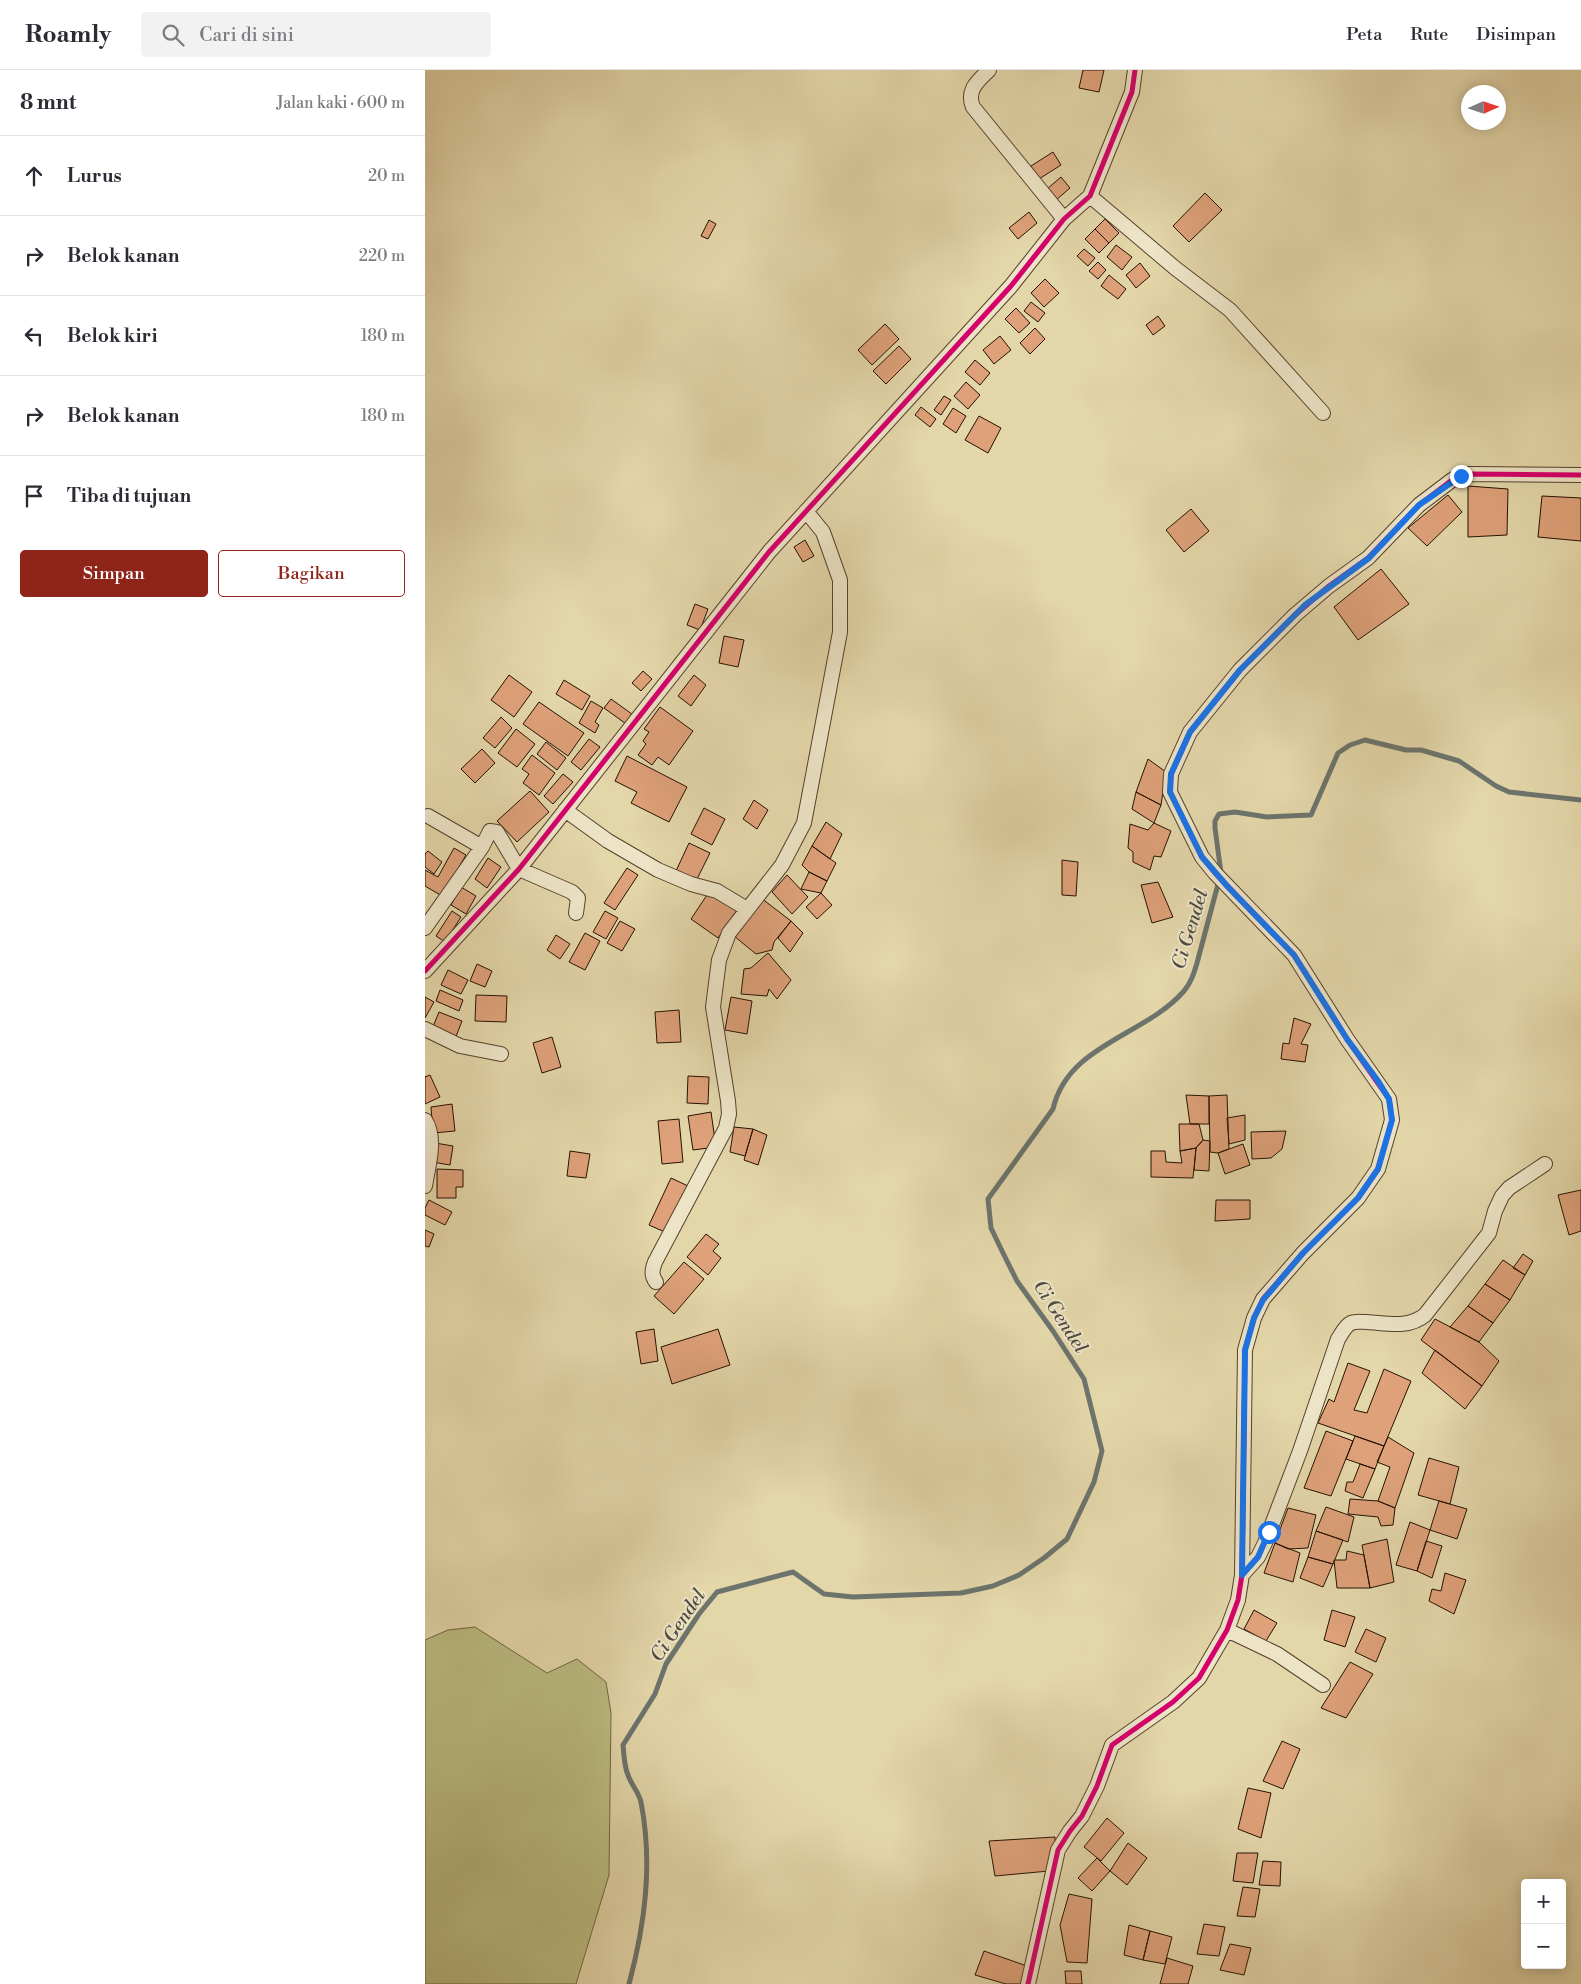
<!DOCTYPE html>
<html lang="id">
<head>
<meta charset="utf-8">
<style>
  :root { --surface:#fff; --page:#f2f2f3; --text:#2b2b33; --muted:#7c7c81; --line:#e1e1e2; --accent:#8f2418 }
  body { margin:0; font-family:"Libre Bodoni",serif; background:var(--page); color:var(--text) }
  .controls { position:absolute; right:15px; bottom:15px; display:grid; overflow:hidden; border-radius:5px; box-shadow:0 2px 12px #0003 }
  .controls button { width:45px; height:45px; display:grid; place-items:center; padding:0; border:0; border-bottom:1px solid var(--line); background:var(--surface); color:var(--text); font:25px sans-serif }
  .compass { position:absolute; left:1036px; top:15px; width:45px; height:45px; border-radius:50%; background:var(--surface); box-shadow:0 2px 12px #0003; rotate:87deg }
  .stop { position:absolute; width:15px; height:15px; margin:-11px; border:4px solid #1a73e8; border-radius:50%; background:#fff }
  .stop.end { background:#1a73e8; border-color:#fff; box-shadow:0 1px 5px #0008 }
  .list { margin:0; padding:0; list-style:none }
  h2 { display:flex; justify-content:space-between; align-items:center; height:65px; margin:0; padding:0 20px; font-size:21px }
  h2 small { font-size:16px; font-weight:400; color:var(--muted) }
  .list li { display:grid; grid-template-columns:32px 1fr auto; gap:15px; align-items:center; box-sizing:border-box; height:80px; padding:0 20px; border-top:1px solid var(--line) }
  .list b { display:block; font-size:19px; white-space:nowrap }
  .list em { font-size:16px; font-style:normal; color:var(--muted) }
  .actions { display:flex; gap:10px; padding:15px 20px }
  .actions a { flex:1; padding:11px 0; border:1px solid var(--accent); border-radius:5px; text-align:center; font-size:18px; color:var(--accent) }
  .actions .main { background:var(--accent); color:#fff }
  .icon { flex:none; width:28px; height:28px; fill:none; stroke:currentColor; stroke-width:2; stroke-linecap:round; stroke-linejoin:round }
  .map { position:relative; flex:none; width:1156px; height:1914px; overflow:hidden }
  header { display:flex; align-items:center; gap:30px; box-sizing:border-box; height:70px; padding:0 25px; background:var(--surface); border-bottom:1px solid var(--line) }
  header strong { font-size:24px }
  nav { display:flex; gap:28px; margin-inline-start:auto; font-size:18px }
  .search { width:350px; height:45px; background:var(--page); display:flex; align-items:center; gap:12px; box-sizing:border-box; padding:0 18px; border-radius:5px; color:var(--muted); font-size:19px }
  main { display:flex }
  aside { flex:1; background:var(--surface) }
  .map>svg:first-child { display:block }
</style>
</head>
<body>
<header>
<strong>Roamly</strong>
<div class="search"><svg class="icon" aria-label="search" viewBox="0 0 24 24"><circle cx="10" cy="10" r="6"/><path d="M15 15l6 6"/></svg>Cari di sini</div>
<nav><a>Peta</a><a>Rute</a><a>Disimpan</a></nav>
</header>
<main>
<aside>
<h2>8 mnt<small>Jalan kaki · 600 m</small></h2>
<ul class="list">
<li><svg class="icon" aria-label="ahead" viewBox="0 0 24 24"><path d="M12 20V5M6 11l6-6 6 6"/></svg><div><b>Lurus</b></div><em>20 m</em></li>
<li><svg class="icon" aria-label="right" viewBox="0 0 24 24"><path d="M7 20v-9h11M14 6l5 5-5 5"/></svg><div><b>Belok kanan</b></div><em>220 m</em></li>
<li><svg class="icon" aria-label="left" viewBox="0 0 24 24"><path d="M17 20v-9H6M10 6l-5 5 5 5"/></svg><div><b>Belok kiri</b></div><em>180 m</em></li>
<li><svg class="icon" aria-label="right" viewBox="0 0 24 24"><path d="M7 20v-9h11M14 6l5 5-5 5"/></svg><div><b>Belok kanan</b></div><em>180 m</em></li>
<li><svg class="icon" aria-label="arrive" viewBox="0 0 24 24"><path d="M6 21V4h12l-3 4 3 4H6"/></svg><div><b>Tiba di tujuan</b></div></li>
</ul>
<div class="actions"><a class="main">Simpan</a><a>Bagikan</a></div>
</aside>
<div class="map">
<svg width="1156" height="1914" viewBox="0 0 1156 1914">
  <rect width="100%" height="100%" fill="#e3d6a9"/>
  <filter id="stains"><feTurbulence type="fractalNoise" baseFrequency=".004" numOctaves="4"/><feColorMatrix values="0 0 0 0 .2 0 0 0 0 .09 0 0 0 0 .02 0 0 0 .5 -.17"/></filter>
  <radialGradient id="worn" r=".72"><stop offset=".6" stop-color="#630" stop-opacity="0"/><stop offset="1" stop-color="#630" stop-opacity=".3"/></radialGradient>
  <path fill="#bbbc82" stroke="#706641" d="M50,1557l72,46 30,-14 29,23 5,31 -2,162 -33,109h-151v-344l23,-10z"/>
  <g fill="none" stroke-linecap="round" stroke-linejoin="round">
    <path stroke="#6c746d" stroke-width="5" d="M204,1914c16,-60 24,-120 12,-182 -2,-9 -10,-18 -13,-27 -4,-9 -4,-21 -5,-30l32,-51 11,-30 33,-50 18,-22 76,-20 31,22 29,3 108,-4 32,-7 26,-11 25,-17 23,-19 27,-57 8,-31 -18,-72 -31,-48 -36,-50 -13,-26 -13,-27 -3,-29 65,-90c15,-65 92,-73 131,-118 7,-8 10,-18 13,-28l24,-90 -6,-45v-7l4,-7 16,-2 32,5 44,-2 27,-62 12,-8 15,-5 41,10h15l38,11 37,25 13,6 72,8"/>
  </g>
  <path fill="#dea179" stroke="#251100" d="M658,0h21l-5,22 -20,-4z
    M628,82l8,13 -22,14 -8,-13z
    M636,107l9,11 -14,12 -9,-11z
    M780,123l17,17 -33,32 -16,-16z
    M604,142l8,11 -19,16 -9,-11z
    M680,149l14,14 -10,10 -14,-14z
    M284,150l7,4 -8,15 -7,-3z
    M670,159l14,14 -10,10 -14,-14z
    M691,175l16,12 -10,13 -15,-13z
    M659,179l11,9 -7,8 -11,-10z
    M673,192l8,8 -8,9 -9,-8z
    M715,193l10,13 -14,12 -10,-13z
    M684,205l17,14 -8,10 -17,-13z
    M620,209l14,14 -15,14 -13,-14z
    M606,232l14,11 -7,9 -14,-11z
    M591,238l14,15 -11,10 -14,-14z
    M733,246l7,10 -12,9 -7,-10z
    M460,254l14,15 -27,26 -14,-15z
    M610,258l10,11 -15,15 -10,-11z
    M575,266l11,14 -17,14 -11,-14z
    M474,276l12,13 -25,25 -13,-13z
    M550,290l15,13 -10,12 -15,-13z
    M541,312l14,13 -12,14 -14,-13z
    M519,326l7,4 -10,15 -7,-5z
    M496,337l15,12 -6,8 -15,-12z
    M528,338l13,8 -10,17 -13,-9z
    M554,346l22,12 -13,25 -23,-13z
    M1043,416l40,3 -1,46 -39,2z
    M1023,425l14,17 -35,34 -19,-18z
    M1117,426l39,2v43l-43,-4z
    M766,439l18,22 -25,21 -18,-22z
    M380,470l9,16 -11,6 -9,-15z
    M956,499l28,35 -51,36 -24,-33z
    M270,534l13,5 -8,21 -13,-5z
    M299,566l20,4 -6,27 -19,-4z
    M218,601l9,8 -11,12 -9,-8z
    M84,605l23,17 -18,25 -23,-17z
    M269,605l12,10 -15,21 -13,-10z
    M139,610l26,16 -8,14 -26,-16z
    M186,629l25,18 -7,9 -25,-18z
    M166,631l12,7 -8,14 4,3 -4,8 -16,-10z
    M114,632l45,31 -16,23 -45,-32z
    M235,637l33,24 -24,34 -11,-8 -6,8 -14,-10 8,-11 -3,-3 6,-9 -5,-3z
    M76,647l11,11 -17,20 -12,-10z
    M91,659l19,15 -18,23 -19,-14z
    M164,669l11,8 -19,23 -10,-8z
    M121,672l20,16 -9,12 -20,-16z
    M57,679l13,14 -20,20 -14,-14z
    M107,685l23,18 -16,22 -16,-12 6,-9 -7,-5z
    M202,686l60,31 -18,35 -38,-19 6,-11 -22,-11z
    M723,689l18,13 -5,33 -25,-13z
    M138,704l10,8 -20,22 -9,-8z
    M105,721l19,21 -32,30 -20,-21z
    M711,722l25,13 -7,18 -22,-14z
    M329,730l14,10 -11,19 -14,-10z
    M279,738l21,11 -13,26 -21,-11z
    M401,752l16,12 -12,25 -18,-13z
    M729,753l17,8 -10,26 -7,-1 -4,14 -17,-8v-10l-5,-4 2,-24 18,6z
    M264,773l21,10 -14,28 -20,-10z
    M387,776l24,17 -9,18 -18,-9 -7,-7z
    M29,778l12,7 -24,41 -17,-10v-16l13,7z
    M3,781l14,11 -8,12 -9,-7v-13z
    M63,788l13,9 -14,21 -12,-9z
    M637,790l16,2 -2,34 -14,-1z
    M202,798l11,7 -23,35 -11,-7z
    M384,802l18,9 -6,12 -20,-4z
    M362,805l21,22 -16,17 -20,-22z
    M733,812l15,35 -21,6 -11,-38z
    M36,817l15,9 -10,18 -15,-9z
    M284,822l28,18 -19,28 -27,-19z
    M396,823l11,12 -15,14 -11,-12z
    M336,828l30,23 -17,21 -2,8 -16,4 -22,-18z
    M27,841l9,6 -16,25 -9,-6z
    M180,841l13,7 -12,21 -13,-7z
    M195,851l15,8 -13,22 -15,-8z
    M366,851l12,12 -13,19 -12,-14z
    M160,863l15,8 -15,29 -16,-8z
    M131,865l14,9 -10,15 -13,-9z
    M343,883l23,27 -14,19 -8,-10 -2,7 -26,-2 3,-25 7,-1z
    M52,894l15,7 -7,16 -15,-6z
    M23,900l20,10 -7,14 -20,-9z
    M15,920l23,10 -4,11 -23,-10z
    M51,925l31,1 -1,26 -31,-1z
    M0,927l9,5 -9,16z
    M306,927l21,4 -5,33 -22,-4z
    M254,940l2,32 -24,1 -2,-31z
    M14,942l23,9 -7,18 -23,-10z
    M869,948l17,6 -10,20 7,1 -3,17 -24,-3 2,-16 6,1z
    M127,967l9,30 -19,6 -9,-30z
    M5,1005l10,22 -15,7v-27z
    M263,1006l21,1 -1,27 -21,-1z
    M761,1025l23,1v28h-19z
    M802,1025l2,54 -11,4 -8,-1 -1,-56z
    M27,1034l3,27 -22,2 -2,-26z
    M286,1042l5,35 -23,3 -5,-34z
    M820,1045v25l-16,4 -2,-26z
    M254,1049l4,43 -21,2 -4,-43z
    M754,1054h20l4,16 -7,8 -16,3z
    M309,1057l19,2 -8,27 -15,-4z
    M328,1059l14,6 -9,30 -14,-5z
    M861,1061l-4,18 -11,9 -19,1 -1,-27z
    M778,1070l7,1 -1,30 -15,-1 2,-22z
    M10,1073l18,3 -3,19 -18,-3z
    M818,1074l7,21 -25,9 -7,-21z
    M771,1078l-3,30 -42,-1v-26h14l1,11 16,1 -2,-12z
    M145,1081l20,3 -4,24 -19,-2z
    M12,1099l26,1v17h-7v11h-19z
    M246,1108l17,8 -21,47 -18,-8z
    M1156,1120v41l-12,4 -11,-40z
    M4,1130l23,12 -7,13 -20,-10v-7z
    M791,1130h34v19l-35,2z
    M0,1160l9,4 -5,13 -4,-1z
    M281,1164l13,10 -6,7 8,7 -13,17 -21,-18z
    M1098,1184l10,7 -8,14 -12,-7z
    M1078,1190l22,15 -15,25 -25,-16z
    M259,1192l20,17 -30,35 -20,-18z
    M1060,1214l25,16 -17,23 -25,-17z
    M1043,1236l25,17 -14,19 -29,-15z
    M1010,1249l44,23 20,19 -17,25 -61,-46z
    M229,1259l4,32 -17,3 -5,-32z
    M293,1259l12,36 -58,19 -11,-37z
    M1010,1280l47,36 -17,23 -43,-36z
    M923,1293l22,8 -16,39 13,3 17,-44 27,12 -27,65 -66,-23 11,-24 5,3z
    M901,1361l27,10 -22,55 -27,-8z
    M930,1366l29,10 -9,23 -29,-10z
    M963,1367l26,16 -19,55 -17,-7 12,-34 -13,-5z
    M1004,1388l30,9 -9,37 -32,-9z
    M935,1394l15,5 -12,29 -18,-7 2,-9h6z
    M925,1429l28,2 17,7 -2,17 -12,1 -3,-9 -30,-3z
    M1014,1431l28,8 -10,30 -27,-9z
    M901,1437l28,10 -6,25 -32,-11z
    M863,1438l28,7 -8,33 -20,1 -13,-6z
    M985,1452l20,8 -13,41 -21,-6z
    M891,1461l27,9 -10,24 -25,-7z
    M962,1469l7,43 -24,6 -8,-43z
    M1001,1471l16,5 -10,32 -15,-7z
    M850,1473l25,10 -7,29 -29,-9z
    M922,1481l17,4 6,33h-33l-3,-28h12z
    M883,1487l25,7 -10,23 -23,-9z
    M1020,1503l21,7 -12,34 -25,-13 3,-12 9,2z
    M829,1540l23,13 -11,18 -22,-12z
    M907,1540l23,7 -10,30 -21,-7z
    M941,1559l20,9 -10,24 -21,-10z
    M925,1592l23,12 -27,44 -25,-10z
    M857,1671l18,8 -17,40 -20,-8z
    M823,1718l23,5 -10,45 -23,-9z
    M682,1748l17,15 -23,28 -17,-14z
    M630,1767v14l-6,20 -54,5 -6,-35z
    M703,1773l19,15 -20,27 -17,-14z
    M812,1783h21l-5,30 -20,-2z
    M672,1788l13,13 -18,20 -14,-13z
    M838,1791l18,1 -1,24 -21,-1z
    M818,1817l17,2 -5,28 -18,-1z
    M644,1824l23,5 -5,64 -20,-1 -7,-37z
    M779,1854l21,3 -6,29 -22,-2z
    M704,1855l21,6 -7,29 -19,-5z
    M725,1861l22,6 -7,27 -22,-4z
    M805,1874l21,4 -7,27 -24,-5z
    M559,1881l43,15 -5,18h-16l-31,-9z
    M742,1888l26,8 -5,18h-28z
    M640,1901h16l1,13h-16z"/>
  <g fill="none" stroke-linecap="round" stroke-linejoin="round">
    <g stroke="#54422a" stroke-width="16">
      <path id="street" d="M564,0c-11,11 -23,20 -16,37l91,112
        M665,126l85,72 55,42 93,103
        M140,740l43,31 50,29 33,14 26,7 30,18
        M3,746l54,31 8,-16 7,1 22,37 53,23 6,6 -2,15
        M0,858l57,-81
        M0,901l94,-102 250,-317 242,-266 53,-67 26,-23 42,-104 3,-22
        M0,959l35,17 41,8
        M0,1050c12,18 3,47 0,66
        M231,1212c-5,-7 -4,-12 -1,-20l71,-134 3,-14 -1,-13 -15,-94 6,-47 10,-27 53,-68 22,-42 36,-191v-52l-17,-48 -17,-21
        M817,1505l16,-18 7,-14 35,-92 38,-112c4,-6 7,-13 13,-16 5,-2 10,-1 16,-1 19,1 41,7 58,-7l64,-82 6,-22 7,-15 7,-8 36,-24
        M802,1560l50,24 46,31
        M603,1914l30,-134 12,-19 12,-15 15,-30 15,-41 61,-43 26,-24 28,-48 11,-30 4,-25 3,-225 9,-32 9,-19 40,-46 55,-55 20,-29 14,-49 -3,-21 -42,-60 -53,-84 -79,-82 -13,-16 -32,-65 1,-18 19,-42 50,-62 55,-55 34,-29 39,-28 51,-53 33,-25 9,-5 9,-1 111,1"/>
    </g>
    <use href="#street" stroke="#ede4c7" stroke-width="14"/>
    <g stroke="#ede4c7" stroke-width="8">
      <path id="cycleway" d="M0,901l94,-102 250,-317 242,-266 53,-67 26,-23 42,-104 3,-22
        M603,1914l30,-134 12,-19 12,-15 15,-30 15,-41 61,-43 26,-24 28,-48 11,-30 4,-25 3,-225 9,-32 9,-19 40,-46 55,-55 20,-29 14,-49 -3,-21 -42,-60 -53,-84 -79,-82 -13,-16 -32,-65 1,-18 19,-42 50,-62 55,-55 34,-29 39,-28 51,-53 33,-25 9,-5 9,-1 111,1"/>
    </g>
    <use href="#cycleway" stroke="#d6006c" stroke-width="5"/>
  </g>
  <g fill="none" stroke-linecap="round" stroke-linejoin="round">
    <path stroke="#1a73e8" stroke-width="6" d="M844,1462l-11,25 -16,18 3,-225 9,-32 9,-18 40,-47 55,-55 20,-29 14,-49 -3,-21 -11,-18 -31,-42 -53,-84 -66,-68 -26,-30 -32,-65 1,-18 19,-42 50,-62 65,-65 64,-47 50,-53 42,-29"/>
  </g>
  <g text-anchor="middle" stroke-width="4" stroke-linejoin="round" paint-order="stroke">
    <g font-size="19" font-style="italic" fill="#4f4b3f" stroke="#ede4c7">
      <text transform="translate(764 859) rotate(-73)" y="7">Ci Gendel</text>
      <text transform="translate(636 1246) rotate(57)" y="7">Ci Gendel</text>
      <text transform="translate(252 1555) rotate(-56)" y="7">Ci Gendel</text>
    </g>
  </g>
  <rect width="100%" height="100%" filter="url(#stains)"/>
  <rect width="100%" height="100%" fill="url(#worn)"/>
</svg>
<div class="controls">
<button>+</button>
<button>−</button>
</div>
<svg class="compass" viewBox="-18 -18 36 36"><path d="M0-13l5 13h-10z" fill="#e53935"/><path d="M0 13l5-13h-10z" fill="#7c7c81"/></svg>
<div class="stop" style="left:844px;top:1462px"></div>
<div class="stop end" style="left:1036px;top:406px"></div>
</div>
</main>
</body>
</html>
